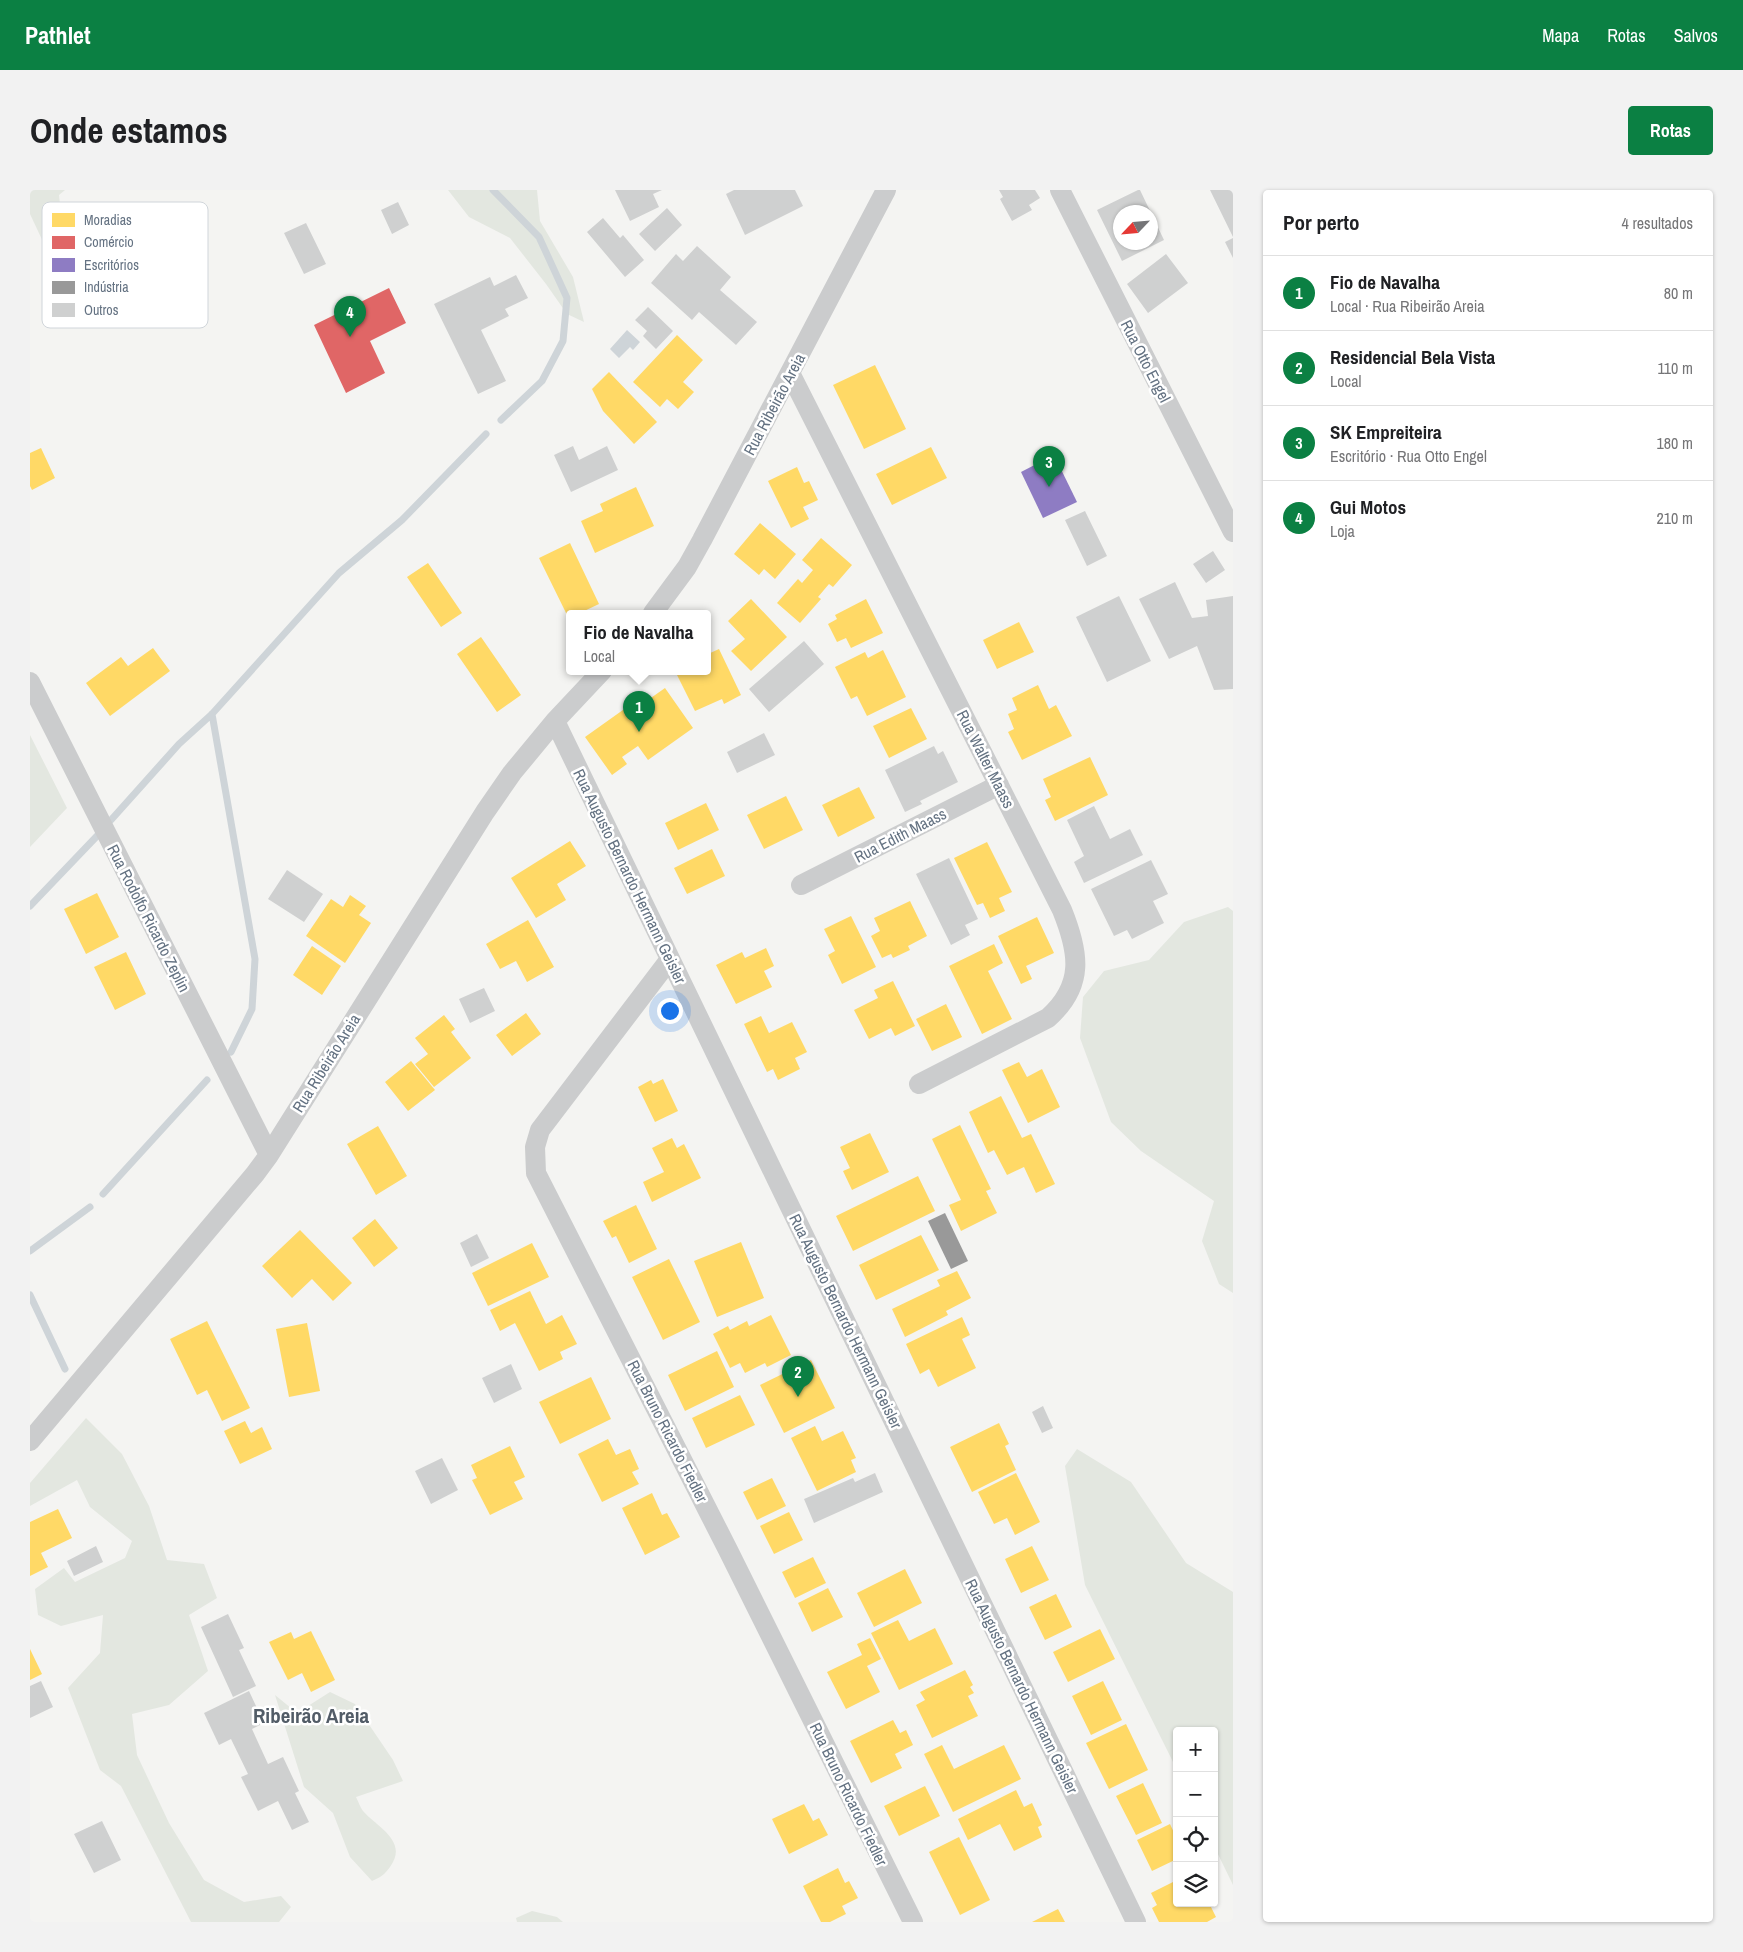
<!DOCTYPE html>
<html lang="pt">
<head>
<meta charset="utf-8">
<style>
  :root { --surface:#fff; --page:#f2f2f2; --text:#202124; --muted:#757577; --line:#e0e0e0; --accent:#0b8043 }
  body { margin:0; font-family:"Archivo Narrow",sans-serif; background:var(--page); color:var(--text) }
  .controls { position:absolute; right:15px; bottom:15px; display:grid; overflow:hidden; border-radius:5px; box-shadow:0 1px 4px #0004 }
  .controls button { width:45px; height:45px; display:grid; place-items:center; padding:0; border:0; border-bottom:1px solid var(--line); background:var(--surface); color:var(--text); font:25px sans-serif }
  .compass { position:absolute; left:1083px; top:15px; width:45px; height:45px; border-radius:50%; background:var(--surface); box-shadow:0 1px 4px #0004; rotate:244deg }
  .you { position:absolute; left:639px; top:820px; width:18px; height:18px; margin:-12px; border:4px solid #fff; border-radius:50%; background:#1a73e8; box-shadow:0 0 0 8px #1a73e833 }
  .badge { display:grid; place-items:center; width:32px; height:32px; border-radius:50%; background:var(--accent); color:#fff; font-size:16px; font-weight:700 }
  .pin { position:absolute; translate:-50% -41px; filter:drop-shadow(0 1px 2px #0008) }
  .pin::after { content:''; position:absolute; top:26px; width:18px; height:15px; background:inherit; clip-path:polygon(0 0,100% 0,50% 100%) }
  .popup { position:absolute; left:536px; top:420px; width:145px; height:65px; box-sizing:border-box; display:grid; place-content:center; border-radius:5px; background:var(--surface); filter:drop-shadow(0 1px 4px #0005); font-size:16px; white-space:nowrap; color:var(--muted) }
  .popup b { font-size:19px; color:var(--text) }
  .popup::after { content:''; position:absolute; left:50%; top:100%; margin-left:-10px; border:10px solid transparent; border-top-color:var(--surface) }
  .list { margin:0; padding:0; list-style:none }
  h2 { display:flex; justify-content:space-between; align-items:center; height:65px; margin:0; padding:0 20px; font-size:21px }
  h2 small { font-size:16px; font-weight:400; color:var(--muted) }
  .list li { display:grid; grid-template-columns:32px 1fr auto; gap:15px; align-items:center; box-sizing:border-box; height:75px; padding:0 20px; border-top:1px solid var(--line) }
  .list b { display:block; font-size:19px; white-space:nowrap }
  .list p { margin:0; font-size:16px; white-space:nowrap; color:var(--muted) }
  .list em { font-size:16px; font-style:normal; color:var(--muted) }
  .icon { flex:none; width:28px; height:28px; fill:none; stroke:currentColor; stroke-width:2; stroke-linecap:round; stroke-linejoin:round }
  .map { position:relative; flex:none; width:1203px; height:1732px; overflow:hidden; border-radius:5px }
  header { display:flex; align-items:center; gap:30px; box-sizing:border-box; height:70px; padding:0 25px; background:var(--accent); color:#fff }
  header strong { font-size:24px }
  nav { display:flex; gap:28px; margin-inline-start:auto; font-size:18px }
  .intro { display:flex; align-items:center; justify-content:space-between; box-sizing:border-box; height:120px; padding:0 30px }
  h1 { margin:0; font-size:35px }
  .button { padding:12px 22px; border-radius:5px; background:var(--accent); color:#fff; font-size:18px; font-weight:700 }
  main { display:flex; gap:30px; padding:0 30px }
  aside { flex:1; background:var(--surface); border-radius:5px; box-shadow:0 1px 4px #0004 }
  .map>svg:first-child { display:block }
</style>
</head>
<body>
<header>
<strong>Pathlet</strong>
<nav><a>Mapa</a><a>Rotas</a><a>Salvos</a></nav>
</header>
<div class="intro"><h1>Onde estamos</h1><a class="button">Rotas</a></div>
<main>
<div class="map">
<svg width="1203" height="1732" viewBox="0 0 1203 1732">
  <rect width="100%" height="100%" fill="#f4f4f2"/>
  <path fill="#e3e7e0" d="M0,0h35l-6,5 4,37 -18,14 -15,-32z
    M418,0h89l3,31 33,56 11,45 -17,-8 -21,-30 -36,-46 -41,-21z
    M0,545l37,73 -37,39z
    M1198,717l5,4v382l-14,-9 -17,-43 12,-40 -73,-50 -30,-29 -31,-84 3,-41 21,-26 45,-11 35,-38z
    M56,1228l36,36 27,52 18,54 37,4 13,34 -28,17 19,56 -39,34 -37,9 5,41 32,68 35,57 40,22 37,-6 10,11 -12,15h-88l-70,-136 -21,-16 -32,-82 32,-35 3,-38 -42,11 -23,-11 -3,-26 29,-21 11,14 50,-24 7,-17 -42,-34 -13,-27 -47,26v-23z
    M1047,1259l54,33 55,81 47,29v293l-19,-39v-115h-37v39l-92,-185 -20,-119z
    M300,1502l25,12 38,56 10,21 -47,16c2,4 4,10 7,14 14,16 46,30 27,56 -6,8 -9,10 -18,14l-22,-24 -17,-44 -29,-26 -29,-92 22,18z
    M502,1721l25,6 6,5h-46l-1,-4z"/>
  <path fill="#ced4d8" d="M597,140l13,12 -7,8 -3,-3 -11,11 -9,-9z"/>
  <path fill="#ffd966" d="M647,145l26,25 -20,22 11,10 -16,17 -11,-10 -7,8 -27,-25z
    M845,175l31,64 -42,20 -31,-64z
    M579,182l48,50 -23,22 -31,-33 -11,-22z
    M901,257l16,31 -55,27 -16,-31z
    M11,258l14,30 -23,12 -2,-4v-33z
    M767,277l7,16 5,-2 9,19 -15,7 6,12 -18,9 -23,-47z
    M606,297l18,39 -59,27 -14,-32 22,-10 -3,-7z
    M730,333l36,31 -21,25 -11,-10 -5,6 -25,-21z
    M791,348l31,27 -19,22 -4,-3 -11,13 3,2 -21,24 -23,-20 21,-24 4,4 11,-13 -11,-10z
    M540,353l29,61 -19,9h-10l-1,6 -30,-61z
    M398,373l34,50 -21,14 -34,-50z
    M721,409l36,38 -36,34 -20,-20 14,-12 -17,-18z
    M836,409l17,34 -32,15 -5,-10 -9,4 -9,-18 9,-5 -2,-4z
    M989,432l15,30 -37,17 -14,-29z
    M451,447l40,58 -24,17 -40,-58z
    M123,458l17,23 -60,45 -24,-33 35,-26 7,9z
    M689,459l22,46 -17,9 -2,-5 -27,12 -20,-40h33v-17z
    M853,460l23,47 -39,19 -10,-20 -6,3 -16,-32 30,-15 3,6z
    M1008,495l11,24 7,-4 16,31 -50,24 -14,-28 6,-3 -6,-15 9,-4 -5,-12z
    M635,498l28,40 -45,32 -10,-14 -16,11 5,7 -15,11 -27,-38 59,-42 4,5z
    M881,518l16,31 -38,19 -16,-32z
    M1060,567l18,38 -53,26 -10,-21 6,-3 -8,-18z
    M829,597l16,31 -37,19 -16,-32z
    M756,606l17,34 -39,19 -17,-34z
    M676,613l13,27 -41,20 -13,-27z
    M540,651l16,25 -29,18 9,16 -30,18 -25,-40z
    M957,652l25,50 -13,6 6,13 -15,7 -7,-15 -6,2 -23,-47z
    M682,659l13,27 -38,18 -13,-26z
    M67,703l22,44 -33,17 -22,-45z
    M320,705l16,11 -7,9 12,8 -26,40 -39,-27 25,-37 12,8z
    M880,711l17,35 -19,10 2,4 -17,8 -2,-4 -9,4 -11,-22 9,-5 -6,-13z
    M821,726l25,51 -34,17 -14,-29 7,-4 -11,-22z
    M1007,727l17,36 -28,13 6,13 -11,5 -23,-48z
    M498,730l26,47 -27,15 -11,-21 -16,8 -14,-25z
    M964,754l9,19 -15,8 24,48 -30,15 -33,-68z
    M282,756l29,20 -19,29 -29,-20z
    M736,758l8,18 -10,5 8,16 -36,17 -20,-39 26,-13 3,6z
    M96,762l20,42 -31,16 -21,-43z
    M863,791l22,45 -20,10 -4,-8 -22,11 -15,-29 24,-12 -4,-8z
    M916,814l16,33 -30,14 -16,-32z
    M496,823l15,21 -29,22 -16,-21z
    M414,825l11,14 -4,3 20,26 -37,29 -19,-23 13,-10 -13,-16z
    M731,826l8,17 23,-11 15,30 -12,6 5,11 -22,11 -5,-11 -6,3 -23,-48z
    M381,871l24,29 -27,21 -23,-29z
    M989,872l8,15 15,-8 18,38 -32,16 -26,-53z
    M633,889l15,32 -23,11 -17,-35 13,-7 2,4z
    M971,906l21,42 9,-4 24,50 -19,9 -12,-26 -17,8 -13,-25 -6,3 -19,-41z
    M930,935l31,64 -5,2 11,22 -36,18 -12,-26 12,-5 -29,-61z
    M348,936l29,50 -31,19 -29,-51z
    M840,943l19,39 -37,18 -9,-19 7,-3 -10,-21z
    M642,948l5,10 7,-4 17,34 -49,24 -9,-20 21,-10 -12,-24z
    M888,986l17,35 -82,40 -17,-35z
    M606,1015l21,44 -28,14 -13,-27 -4,2 -9,-17z
    M345,1029l23,29 -24,19 -22,-29z
    M270,1040l52,53 -19,18 -21,-22 -20,19 -30,-32z
    M891,1045l18,35 -63,30 -17,-35z
    M711,1052l23,56 -47,19 -23,-56z
    M502,1053l17,34 -61,29 -16,-33z
    M639,1069l31,63 -37,18 -31,-63z
    M927,1081l14,27 -25,13 2,4 -43,22 -13,-28 48,-23 -3,-6z
    M500,1101l16,33 16,-9 15,29 -17,8 3,7 -24,12 -24,-48 -15,8 -10,-21z
    M741,1125l20,40 -24,12 -2,-4 -20,10 -5,-10 -10,5 -17,-34 15,-8 2,4 17,-9 2,5z
    M932,1127l8,18 -8,4 14,29 -38,19 -9,-18 -9,5 -14,-30z
    M177,1131l43,87 -28,13 -15,-31 -10,5 -27,-56z
    M277,1133l13,68 -31,6 -13,-68z
    M687,1161l17,36 -49,24 -17,-36z
    M781,1170l24,48 -51,25 -24,-48z
    M561,1187l20,42 -51,25 -21,-42z
    M710,1205l15,30 -49,23 -14,-30z
    M215,1231l6,12 11,-6 10,22 -32,15 -16,-33z
    M969,1233l10,21 -4,2 11,24 -44,22 -22,-45z
    M785,1236l7,15 21,-10 13,27 -5,2 5,12 -39,19 -26,-53z
    M578,1249l8,16 14,-6 9,20 -7,3 7,12 -37,18 -24,-48z
    M480,1256l15,31 -11,5 9,17 -33,16 -18,-35 5,-2 -6,-13z
    M986,1283l24,49 -25,13 -8,-17 -13,6 -16,-32z
    M742,1288l14,28 -29,14 -14,-28z
    M622,1303l10,22 5,-2 13,24 -35,18 -23,-47z
    M28,1319l14,29 -31,15 7,14 -18,9v-54z
    M759,1322l14,28 -29,14 -14,-28z
    M1002,1356l17,34 -28,13 -16,-34z
    M783,1367l13,26 -31,15 -13,-26z
    M875,1379l17,34 -48,24 -17,-34z
    M798,1398l15,29 -31,15 -14,-29z
    M1026,1404l16,33 -27,13 -16,-33z
    M868,1430l11,21 26,-13 18,36 -54,26 -28,-57z
    M1070,1439l15,30 -47,23 -15,-30z
    M281,1441l24,49 -24,12 -9,-19 -14,7 -19,-38 22,-10 3,7z
    M840,1448l11,21 -14,7 13,26 -34,17 -19,-37 35,-17 -5,-11z
    M0,1459l12,25 -12,6z
    M935,1480l8,15 -3,2 4,6 -6,3 10,20 -46,22 -16,-33 9,-5 -5,-8z
    M1073,1491l19,39 -31,15 -19,-39z
    M863,1530l7,13 6,-3 7,15 -18,9 7,14 -31,15 -21,-42z
    M1096,1534l22,46 -39,19 -23,-46z
    M912,1555l12,24 50,-24 17,34 -68,33 -29,-58z
    M1113,1593l19,40 -26,12 -20,-39z
    M895,1596l15,30 -41,20 -15,-30z
    M986,1600l8,17 8,-4 10,22 -4,2 4,10 -28,14 -14,-27 -32,16 -10,-21z
    M774,1614l9,17 6,-3 9,17 -39,19 -17,-35z
    M1140,1634l7,15v20l-25,12 -15,-31z
    M929,1647l31,63 -30,15 -31,-63z
    M808,1678l7,15 4,-2 9,17 -16,8 4,8 -16,8h-9l-18,-36z
    M1147,1690v23h32l7,14 -9,5h-48l-7,-14 5,-3 -6,-12z
    M1028,1719l7,13h-33z"/>
  <path fill="#e06666" d="M359,98l17,35 -36,18 15,32 -39,20 -32,-68z"/>
  <path fill="#8e7cc3" d="M1024,265l23,47 -34,16 -22,-46z"/>
  <path fill="#999" d="M915,1023l23,48 -17,8 -23,-48z"/>
  <g fill="none" stroke-linecap="round" stroke-linejoin="round">
    <path stroke="#ced4d8" stroke-width="7" d="M463,0l46,47 28,61 -4,43 -21,40 -41,39
      M182,524l43,245 -3,50 -21,43
      M81,630l68,-76 33,-30 127,-141 63,-53 84,-86
      M0,716l67,-70
      M73,1004l104,-114
      M0,1061l60,-44
      M0,1105l35,74"/>
  </g>
  <path fill="#cfd0d0" fill-rule="evenodd" d="M585,0h47l-9,4 6,13 -29,14z
    M704,0h61l8,16 -58,29 -19,-41z
    M969,0h36l5,8 -11,7 3,5 -20,11 -12,-22 3,-2z
    M1108,0h2l24,50 -42,21 -25,-51zM1090,22h30v30h-30z
    M1180,0h23v47z
    M368,12l11,23 -17,9 -11,-24z
    M637,18l15,17 -27,26 -16,-17z
    M573,28l17,20 3,-3 21,25 -19,17 -38,-45z
    M276,33l20,41 -22,10 -20,-41z
    M1203,48v20l-8,-16z
    M667,56l34,31 -11,13 37,32 -21,23 -37,-33 -7,8 -41,-37 25,-29 7,7z
    M1136,64l22,29 -40,30 -21,-29z
    M486,85l12,23 -23,11 4,7 -28,14 25,51 -28,13 -44,-90 56,-27 4,9z
    M618,117l25,24 -17,18 -13,-13 4,-5 -12,-11z
    M543,256l6,14 28,-14 11,24 -47,22 -17,-37z
    M1055,321l22,45 -20,10 -22,-46z
    M1183,361l12,19 -19,13 -13,-19z
    M1145,392l17,36 16,-2 -2,-16 27,-4v93l-19,1 -17,-44 -28,13 -30,-60z
    M1089,406l32,65 -44,21 -31,-65z
    M774,451l20,23 -55,48 -20,-23z
    M734,543l11,22 -38,18 -10,-21z
    M904,556l4,8 5,-3 15,31 -38,19 2,3 -17,8 -20,-42z
    M1064,616l16,33 20,-10 13,26 -59,28 -10,-21 10,-6 -17,-36z
    M919,668l29,61 -13,6 5,10 -19,10 -35,-71z
    M1121,670l17,34 -15,7 11,22 -32,16 -5,-9 -13,6 -23,-47z
    M257,680l36,24 -19,28 -36,-23z
    M454,798l11,23 -25,12 -11,-24z
    M447,1044l12,24 -18,9 -11,-24z
    M481,1174l11,25 -28,14 -12,-25z
    M1013,1216l10,22 -11,5 -10,-21z
    M412,1268l16,32 -27,14 -16,-33z
    M845,1283l8,19 -69,31 -10,-24 49,-21 2,4z
    M66,1356l7,16 -29,14 -7,-15z
    M198,1424l16,34 -5,2 17,36 -23,11 -32,-70z
    M11,1491l12,26 -23,11v-32z
    M219,1501l15,32 -12,6 16,35 15,-7 16,34 -4,2 14,29 -17,8 -14,-29 -20,10 -17,-34 7,-3 -17,-35 -12,6 -15,-32z
    M72,1631l19,39 -27,13 -20,-39z"/>
  <g fill="none" stroke-linecap="round" stroke-linejoin="round">
    <path stroke="#cbcccd" stroke-width="20" d="M1030,0l173,342
      M760,183l272,537c17,42 23,75 -14,108l-129,66
      M623,423l34,-46 15,-27 184,-350
      M0,492l239,473
      M525,531l581,1201
      M771,695l198,-100
      M640,769l-130,171 -5,17 1,26 192,377 185,372
      M0,1251l225,-267 14,-19 216,-343 27,-39 43,-52 47,-50"/>
  </g>
  <g text-anchor="middle" stroke-width="5" stroke-linejoin="round" paint-order="stroke">
    <g font-size="16" fill="#647282" stroke="#fff">
      <text transform="translate(1116 171) rotate(63)" y="6">Rua Otto Engel</text>
      <text transform="translate(744 214) rotate(-62)" y="6">Rua Ribeirão Areia</text>
      <text transform="translate(956 569) rotate(63)" y="6">Rua Walter Maass</text>
      <text transform="translate(870 645) rotate(-27)" y="6">Rua Edith Maass</text>
      <text transform="translate(600 686) rotate(64)" y="6">Rua Augusto Bernardo Hermann Geisler</text>
      <text transform="translate(119 728) rotate(63)" y="6">Rua Rodolfo Ricardo Zeplin</text>
      <text transform="translate(296 873) rotate(-58)" y="6">Rua Ribeirão Areia</text>
      <text transform="translate(816 1131) rotate(64)" y="6">Rua Augusto Bernardo Hermann Geisler</text>
      <text transform="translate(638 1241) rotate(63)" y="6">Rua Bruno Ricardo Fiedler</text>
      <text transform="translate(992 1496) rotate(64)" y="6">Rua Augusto Bernardo Hermann Geisler</text>
      <text transform="translate(819 1604) rotate(64)" y="6">Rua Bruno Ricardo Fiedler</text>
    </g>
    <g font-size="21" font-weight="bold" fill="#525c67" stroke="#fff">
      <text x="281" y="1533">Ribeirão Areia</text>
    </g>
  </g>
  <rect x="12" y="12" width="166" height="126" rx="8" fill="#fff" stroke="#d0d5da" stroke-width="1"/>
  <rect x="22" y="23" width="23" height="14" fill="#ffd966"/>
  <rect x="22" y="46" width="23" height="13" fill="#e06666"/>
  <rect x="22" y="68" width="23" height="14" fill="#8e7cc3"/>
  <rect x="22" y="91" width="23" height="13" fill="#999"/>
  <rect x="22" y="113" width="23" height="14" fill="#cfd0d0"/>
  <g font-size="14" fill="#647282">
    <text x="54" y="35">Moradias</text>
    <text x="54" y="57">Comércio</text>
    <text x="54" y="80">Escritórios</text>
    <text x="54" y="102">Indústria</text>
    <text x="54" y="125">Outros</text>
  </g>
</svg>
<div class="controls">
<button>+</button>
<button>−</button>
<button><svg class="icon" aria-label="locate" viewBox="0 0 24 24"><circle cx="12" cy="12" r="6"/><path d="M12 2v4M12 18v4M2 12h4M18 12h4"/></svg></button>
<button><svg class="icon" aria-label="layers" viewBox="0 0 24 24"><path d="M12 4l9 5-9 5-9-5zM3 14l9 5 9-5"/></svg></button>
</div>
<svg class="compass" viewBox="-18 -18 36 36"><path d="M0-13l5 13h-10z" fill="#e53935"/><path d="M0 13l5-13h-10z" fill="#757577"/></svg>
<div class="you"></div>
<div class="pin badge" style="left:609px;top:542px">1</div>
<div class="popup"><b>Fio de Navalha</b>Local</div>
<div class="pin badge" style="left:768px;top:1207px">2</div>
<div class="pin badge" style="left:1019px;top:297px">3</div>
<div class="pin badge" style="left:320px;top:147px">4</div>
</div>
<aside>
<h2>Por perto<small>4 resultados</small></h2>
<ul class="list">
<li><span class="badge">1</span><div><b>Fio de Navalha</b><p>Local · Rua Ribeirão Areia</p></div><em>80 m</em></li>
<li><span class="badge">2</span><div><b>Residencial Bela Vista</b><p>Local</p></div><em>110 m</em></li>
<li><span class="badge">3</span><div><b>SK Empreiteira</b><p>Escritório · Rua Otto Engel</p></div><em>180 m</em></li>
<li><span class="badge">4</span><div><b>Gui Motos</b><p>Loja</p></div><em>210 m</em></li>
</ul>
</aside>
</main>
</body>
</html>
